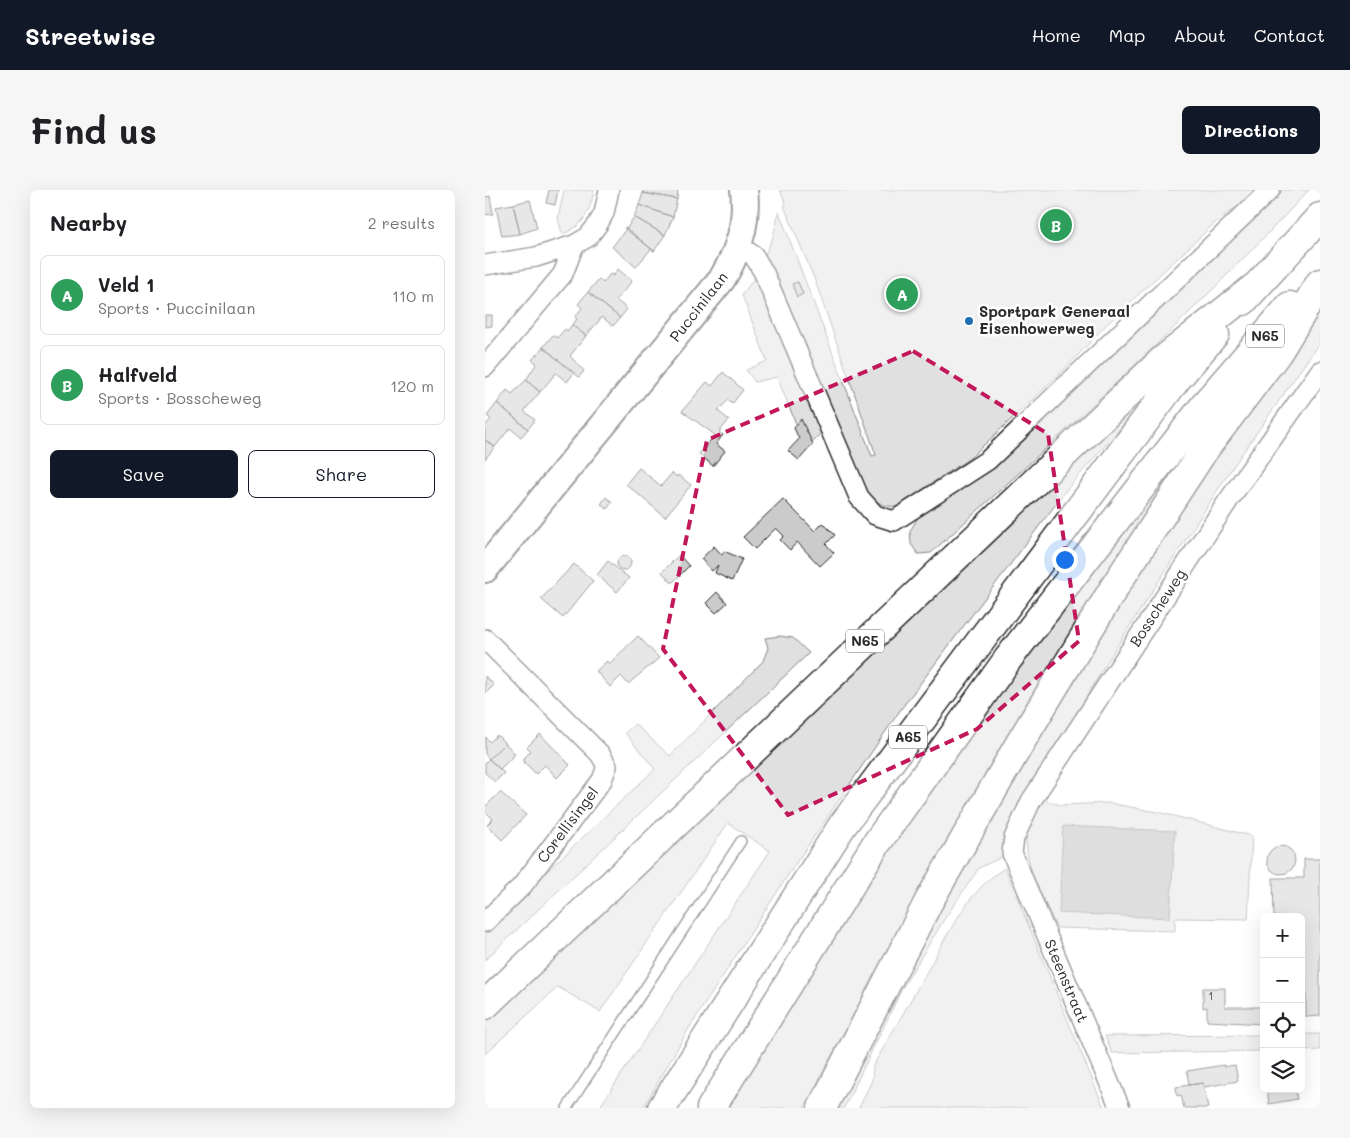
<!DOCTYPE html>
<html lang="en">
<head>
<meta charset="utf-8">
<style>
  :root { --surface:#fff; --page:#f6f6f6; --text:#202124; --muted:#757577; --line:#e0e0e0; --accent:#111827 }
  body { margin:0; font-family:Mali,sans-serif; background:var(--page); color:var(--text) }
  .controls { position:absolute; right:15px; bottom:15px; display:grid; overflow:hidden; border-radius:8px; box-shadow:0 5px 20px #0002 }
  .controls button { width:45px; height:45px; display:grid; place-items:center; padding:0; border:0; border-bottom:1px solid var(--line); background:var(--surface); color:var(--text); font:25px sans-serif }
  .you { position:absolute; left:579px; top:369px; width:18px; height:18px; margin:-12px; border:4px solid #fff; border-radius:50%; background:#1a73e8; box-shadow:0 0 0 8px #1a73e833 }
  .badge { display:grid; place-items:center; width:32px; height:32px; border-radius:50%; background:var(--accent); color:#fff; font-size:16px; font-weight:700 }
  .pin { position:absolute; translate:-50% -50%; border:2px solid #fff; box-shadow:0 1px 5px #0006 }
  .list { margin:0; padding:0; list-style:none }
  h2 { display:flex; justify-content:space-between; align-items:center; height:65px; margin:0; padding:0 20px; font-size:21px }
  h2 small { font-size:16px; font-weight:400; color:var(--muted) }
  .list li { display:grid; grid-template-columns:32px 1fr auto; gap:15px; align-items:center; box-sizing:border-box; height:80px; margin:0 10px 10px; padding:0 10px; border:1px solid var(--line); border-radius:8px }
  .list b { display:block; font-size:19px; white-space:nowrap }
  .list p { margin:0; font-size:16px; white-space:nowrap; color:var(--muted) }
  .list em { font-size:16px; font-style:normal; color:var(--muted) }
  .actions { display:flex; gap:10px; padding:15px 20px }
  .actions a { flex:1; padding:11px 0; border:1px solid var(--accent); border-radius:8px; text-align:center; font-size:18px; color:var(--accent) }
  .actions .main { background:var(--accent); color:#fff }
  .icon { flex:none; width:28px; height:28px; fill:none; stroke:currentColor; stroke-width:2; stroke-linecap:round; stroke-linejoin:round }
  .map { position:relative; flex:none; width:835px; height:918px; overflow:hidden; border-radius:8px }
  header { display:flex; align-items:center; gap:30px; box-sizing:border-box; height:70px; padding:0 25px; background:var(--accent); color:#fff }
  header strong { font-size:24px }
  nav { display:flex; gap:28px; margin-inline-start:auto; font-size:18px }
  .intro { display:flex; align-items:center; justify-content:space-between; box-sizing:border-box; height:120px; padding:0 30px }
  h1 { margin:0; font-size:35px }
  .button { padding:12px 22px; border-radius:8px; background:var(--accent); color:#fff; font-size:18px; font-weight:700 }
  main { display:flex; gap:30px; padding:0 30px }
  aside { flex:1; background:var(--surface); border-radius:8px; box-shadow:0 5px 20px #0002 }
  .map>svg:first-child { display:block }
</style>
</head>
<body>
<header>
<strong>Streetwise</strong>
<nav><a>Home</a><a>Map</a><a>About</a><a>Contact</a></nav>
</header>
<div class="intro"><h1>Find us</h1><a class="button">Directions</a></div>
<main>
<aside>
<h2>Nearby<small>2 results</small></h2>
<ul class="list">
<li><span class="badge" style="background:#2e9e5b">A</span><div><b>Veld 1</b><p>Sports · Puccinilaan</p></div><em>110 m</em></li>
<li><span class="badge" style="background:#2e9e5b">B</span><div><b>Halfveld</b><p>Sports · Bosscheweg</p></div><em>120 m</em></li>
</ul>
<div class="actions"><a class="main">Save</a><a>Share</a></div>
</aside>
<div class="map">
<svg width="835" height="918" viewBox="0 0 835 918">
  <rect width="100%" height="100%" fill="#fff"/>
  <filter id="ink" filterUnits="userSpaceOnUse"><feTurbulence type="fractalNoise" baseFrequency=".02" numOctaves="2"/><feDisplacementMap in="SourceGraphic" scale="10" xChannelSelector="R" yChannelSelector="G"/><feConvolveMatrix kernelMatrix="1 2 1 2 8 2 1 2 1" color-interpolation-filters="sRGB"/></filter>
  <g filter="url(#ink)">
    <path fill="#e0e0e0" stroke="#868686" d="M79,0h30c-4,21 -10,37 -32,44l-4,-16z
      M295,0h474l-17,17 -21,15 -110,103 -40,43 -96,90 -74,49 -13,-2 -13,-8 -106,-240 9,-20 6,-25 93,244 4,-1 -62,-177 -30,-72 2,-2z
      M798,0h26c-119,128 -249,246 -378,363l-13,1 -7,-10 -1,-13 10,-17 92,-66z
      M270,87l66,156 -15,15 -29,-71 -22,5 -9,-12 21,-9 -25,-66z
      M835,122v30l-92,132 -118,183 -81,138 -21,59 -29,14 -34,50 -41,67 -60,123h-11l46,-92 265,-466z
      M696,169l-113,129 -167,221 -107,157 -106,164 -45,78h-44l171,-257 -42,-28 -128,189 -42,-25 -73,67v-41z
      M700,267l-195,324 -75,117 -111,210h-77l145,-237 215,-298z
      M295,446l13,2 16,15 -324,307v-30l170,-161 -30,-36 10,-9 35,32 93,-95 5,-13 -3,-10z
      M555,608l20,7 49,-2 53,10 90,23 -4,83 -73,-1v13l-118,-3c-15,-33 -40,-72 -27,-109 2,-7 7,-14 10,-21z
      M520,678l99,240h-245l13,-28 1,-14c17,-30 34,-59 51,-89 21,-37 43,-87 81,-109z
      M816,844h19v16l-19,1z
      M779,845v16l-152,2 -7,-17z"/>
    <path fill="#b6b6b6" stroke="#7e7e7e" d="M578,636l112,5 -5,87 -111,-5z"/>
    <path fill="#cbcbcb" stroke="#2b2b2b" d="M64,0h9l-3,15 -9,-2z
      M158,0h35l-1,9 -34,-6z
      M158,3l34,6 -4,18 -34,-12z
      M5,6l3,18 -8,1v-18z
      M45,10l7,28 -17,6 -7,-30z
      M28,14l7,30 -18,2 -6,-29z
      M154,15l34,12 -8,18 -31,-18z
      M149,27l31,18 -11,16 -29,-24 2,1z
      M139,38l30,23 -3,-2 -15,18 -24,-20 14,-18z
      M133,79l14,12 -16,19 11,9 -7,9 -32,-26 11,-13 4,4 7,-9 3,2z
      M313,92l5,12 -6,3 -5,-13z
      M103,102l32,26 -7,8 -11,-9 -16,19 -14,-11 5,-6 -2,-2 7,-9 -4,-4z
      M0,125h7v11l-7,1z
      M87,135l14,11 -16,20 14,15 -5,6 -36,-30 10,-12 4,3 8,-9 2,2z
      M58,157l31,26 -7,9 -11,-9 -16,19 -14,-12 11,-17 -5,-3z
      M238,182l20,18 -11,14 -4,-4 -10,11 11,9 -10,12 4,3 -7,9 9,7 -12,15 -14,-12 16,-19 -33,-24 25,-29 5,4z
      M41,190l14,12 -16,19 11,9 -7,9 -31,-26 10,-13 5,4z
      M12,213l31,26 -7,8 -11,-9 -15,19 -10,-7v-14l6,-7 -4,-3z
      M316,229l12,25 -14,16 -11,-9 11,-12 -5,-11z
      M0,250l10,7 -10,12z
      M154,278l22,18 11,-13 5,4 1,-2 13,10 -26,32 -39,-33z
      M121,307l6,5 -5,7 -6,-5z
      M298,309l32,32 8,-8 12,12 -9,9 8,9 -14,13 -23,-24 -7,8 -10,-10 4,-4 -8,-8 -21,21 -12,-12z
      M229,356l8,9 2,-4 18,8 -10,22 -17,-8 3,-8 -6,6 -11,-12z
      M194,365l10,11 -17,17 -10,-11z
      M132 373a7 7 0 1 1 14 0a7 7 0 1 1-14 0Z
      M123,371l21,17 -12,14 -20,-17z
      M89,374l19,17 -30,37 -22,-19z
      M232,402l10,11 -11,10 -10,-10z
      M153,446l21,22 -31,26 -7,-8 -11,11 -14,-16 11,-10 2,3z
      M0,486l9,9 -9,9z
      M55,544l30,31 -13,13 -12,-13 -9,9 -14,-14 9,-9 -4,-4z
      M12,545l8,8 -16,16 -4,-5v-17l5,5z
      M20,553l10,11 -15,15 -11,-10z
      M4,569l15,14 -9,9 -10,-9v-10z
      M15,602l26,23 -24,25 -15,-15 6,-6 -8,-8v-4z
      M782 670a14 14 0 1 1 28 0a14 14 0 1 1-28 0Z
      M819,669h16v157l-14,1v-36h-5v-64h-27l-1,-39h31z
      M718,798h22v19h39v17l-57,-3v-14l-4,1z
      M739,875v2l11,-2 3,16 -34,6 -1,-4 -14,2 -2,-14z
      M718,893l5,25h-24l-3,-13 -4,1 -1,-9z
      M782,899h28l2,10 -28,5z"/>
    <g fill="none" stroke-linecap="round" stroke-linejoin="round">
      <g stroke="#2b2b2b" stroke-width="12">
        <path id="lane" d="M82,918l174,-267"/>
      </g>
      <g stroke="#2b2b2b" stroke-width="22">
        <path id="street" d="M254,56l15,10 10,17 95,224 16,18 19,6 94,-61 282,-270
          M0,75l51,-8 38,-12
          M0,177l78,-93 11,-29 14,-8 10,-13 6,-11 5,-23
          M0,449l115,115 7,12 -5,14 -80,106 -37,36
          M635,918l-108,-255 2,-15 17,-37 197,-300 92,-130"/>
      </g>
      <g stroke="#2b2b2b" stroke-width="30">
        <path id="secondary" d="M0,379l237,-290c17,-28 26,-56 22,-89"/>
      </g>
      <g stroke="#2b2b2b" stroke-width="31">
        <path id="primary" d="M758,111l77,-84
          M690,191l40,-47
          M723,211l82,-95
          M0,815l678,-645 92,-73
          M337,918l107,-207 91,-158 97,-160 87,-133 74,-98 42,-69"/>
      </g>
      <g stroke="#2b2b2b" stroke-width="31">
        <path id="highway" d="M177,918l180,-282 333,-445
          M226,918l165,-264 132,-185 200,-258"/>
      </g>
      <use href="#lane" stroke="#fff" stroke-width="9"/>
      <use href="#street" stroke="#fff" stroke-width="19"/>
      <use href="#secondary" stroke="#fff" stroke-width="26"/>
      <use href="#primary" stroke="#fff" stroke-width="28"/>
      <use href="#highway" stroke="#fff" stroke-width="28"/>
    </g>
  </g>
  <path d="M0 0H835V918H0ZM428,161l135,83 31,207 -102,88 -189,86 -125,-166 44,-209z" fill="#fff" fill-opacity=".55" fill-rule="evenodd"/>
  <path fill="none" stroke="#c2185b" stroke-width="4" stroke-dasharray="10 6" stroke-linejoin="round" d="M428,161l135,83 31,207 -102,88 -189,86 -125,-166 44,-209z"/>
  <circle fill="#1f6fb2" stroke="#fff" stroke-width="2" cx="484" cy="131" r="5"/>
  <g text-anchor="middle" stroke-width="5" stroke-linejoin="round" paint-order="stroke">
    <g font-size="12" fill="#535353">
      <text x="726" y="810">1</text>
    </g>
    <g fill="#fff" stroke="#6b6b6b" stroke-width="1">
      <rect x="761" y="134.5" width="38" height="23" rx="4"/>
      <rect x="361" y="439.5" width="38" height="23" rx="4"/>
      <rect x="404" y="535.5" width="38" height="23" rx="4"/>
    </g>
    <g font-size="14" font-weight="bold" fill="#2b2b2b">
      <text x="780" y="151">N65</text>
      <text x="380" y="456">N65</text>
      <text x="423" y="552">A65</text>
    </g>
    <g font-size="15" fill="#2b2b2b" stroke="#fff">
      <text transform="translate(214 117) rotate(-52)" y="5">Puccinilaan</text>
      <text transform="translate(673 418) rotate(-57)" y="5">Bosscheweg</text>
      <text transform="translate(83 635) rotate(-53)" y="5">Corellisingel</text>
      <text transform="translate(581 791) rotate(67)" y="5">Steenstraat</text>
    </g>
    <g font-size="15" font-weight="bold" fill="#2b2b2b" stroke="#fff" text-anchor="start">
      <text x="494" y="127">Sportpark Generaal<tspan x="494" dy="17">Eisenhowerweg</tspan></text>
    </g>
  </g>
</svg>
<div class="controls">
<button>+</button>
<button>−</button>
<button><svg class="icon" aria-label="locate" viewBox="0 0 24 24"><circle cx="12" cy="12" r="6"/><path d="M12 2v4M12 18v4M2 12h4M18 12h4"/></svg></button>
<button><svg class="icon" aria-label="layers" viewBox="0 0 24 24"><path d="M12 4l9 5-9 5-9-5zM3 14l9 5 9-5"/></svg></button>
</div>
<div class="you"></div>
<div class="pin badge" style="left:417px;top:104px;background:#2e9e5b">A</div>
<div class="pin badge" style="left:571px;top:35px;background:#2e9e5b">B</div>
</div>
</main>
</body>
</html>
